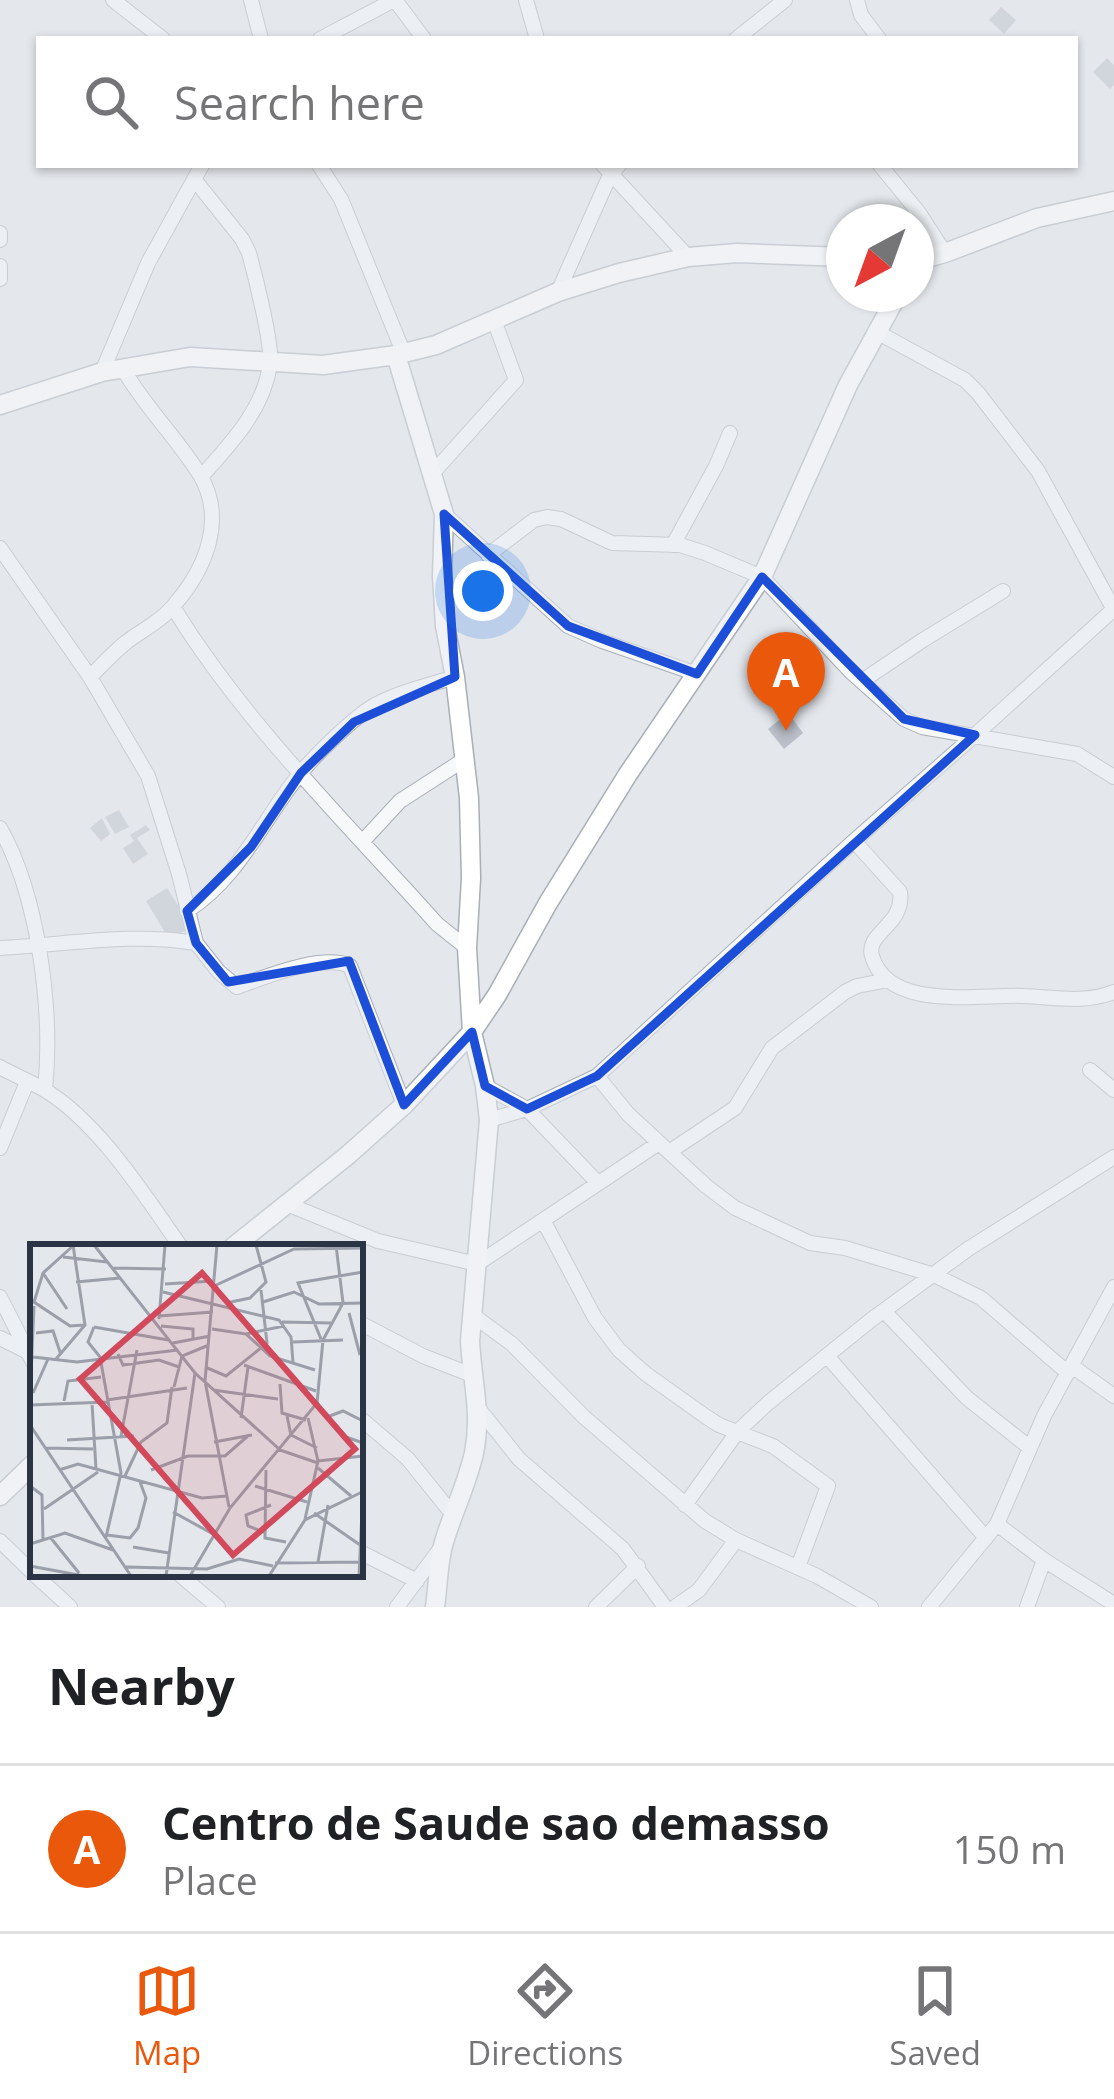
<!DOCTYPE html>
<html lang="en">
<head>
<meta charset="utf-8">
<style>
  :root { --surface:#fff; --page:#f2f2f2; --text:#202124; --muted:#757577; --line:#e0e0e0; --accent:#ea580c }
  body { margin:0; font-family:"Open Sans",sans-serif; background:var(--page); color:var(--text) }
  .compass { position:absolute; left:826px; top:204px; width:108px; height:108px; border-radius:50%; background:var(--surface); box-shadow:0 3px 9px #0004; rotate:221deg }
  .you { position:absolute; left:483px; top:591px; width:42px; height:42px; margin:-30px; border:9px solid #fff; border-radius:50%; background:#1a73e8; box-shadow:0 0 0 18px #1a73e833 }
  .badge { display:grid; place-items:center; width:78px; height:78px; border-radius:50%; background:var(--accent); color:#fff; font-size:39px; font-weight:700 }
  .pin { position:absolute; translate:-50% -99px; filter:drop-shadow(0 3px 6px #0008) }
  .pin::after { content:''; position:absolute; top:63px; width:42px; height:36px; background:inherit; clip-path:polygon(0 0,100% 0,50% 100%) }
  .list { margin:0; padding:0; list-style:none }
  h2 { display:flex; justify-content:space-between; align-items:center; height:156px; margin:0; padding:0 48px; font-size:51px }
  h2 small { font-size:39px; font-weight:400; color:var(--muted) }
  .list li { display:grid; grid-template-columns:78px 1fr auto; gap:36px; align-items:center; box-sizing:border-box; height:168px; padding:0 48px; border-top:3px solid var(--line) }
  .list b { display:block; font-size:45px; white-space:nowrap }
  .list p { margin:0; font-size:39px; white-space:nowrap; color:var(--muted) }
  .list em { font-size:39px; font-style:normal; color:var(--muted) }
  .icon { flex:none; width:66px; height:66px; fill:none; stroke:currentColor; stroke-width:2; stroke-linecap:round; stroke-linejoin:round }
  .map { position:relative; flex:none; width:1114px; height:1607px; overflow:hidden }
  .search { position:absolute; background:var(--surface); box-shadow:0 3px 9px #0004; left:36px; right:36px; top:36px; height:132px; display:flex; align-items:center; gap:30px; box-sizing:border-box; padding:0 42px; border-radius:0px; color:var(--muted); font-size:45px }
  .sheet { height:324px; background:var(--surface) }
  nav { display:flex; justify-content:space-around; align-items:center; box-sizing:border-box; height:168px; border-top:3px solid var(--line); background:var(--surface); font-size:33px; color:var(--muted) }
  nav a { display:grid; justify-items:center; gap:6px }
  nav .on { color:var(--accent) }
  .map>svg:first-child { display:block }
</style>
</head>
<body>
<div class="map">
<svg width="1114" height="1607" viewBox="0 0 1114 1607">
  <rect width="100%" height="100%" fill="#e4e7ec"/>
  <path fill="#bbc0ca" d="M1001,7l15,13 -12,14 -15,-14z
    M1107,58l7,7v20l-4,4 -17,-17z
    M788,713l15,20 -19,16 -16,-20z
    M119,810l10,17 -14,7 -10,-17z
    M102,818l8,16 -9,7 -11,-13z
    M146,825l4,5 -13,8 11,16 -15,10 -10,-16 11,-7 -4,-6z
    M167,888l10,16 3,-1 5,28 -16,8 -23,-38z"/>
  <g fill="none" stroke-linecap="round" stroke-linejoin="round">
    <g stroke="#a9aeb7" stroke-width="16">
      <path id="street" d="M113,0l50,39
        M251,0l10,39
        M395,0l29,39
        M526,0l11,39
        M857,0l4,15 18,24
        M320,39l74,-39
        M736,39l49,-39
        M319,165l22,34 63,155
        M603,165l85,92
        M880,165l39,48 26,40
        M194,179l48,60 7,14c6,22 24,93 21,112 -7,46 -40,79 -69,112
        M0,233v7
        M0,266v13
        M558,292l52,-117 9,-10
        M875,331l90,49 13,13 60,78 76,139
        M102,372l46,-109 54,-98
        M431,475l85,-95 -22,-60
        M444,514l124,112 34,15 95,33
        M673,545l43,-79 14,-33
        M0,548l90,129 58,99 31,98 17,69 23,29 18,15c28,-10 86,-34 113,-21l54,139
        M488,555l46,-35 13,-3 14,2 51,24 68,2 25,8 57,24 89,95 53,47 18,8 155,27 37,23
        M173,607c72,117 173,215 264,317l30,24
        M90,677c11,-11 22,-23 34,-33 16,-13 38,-23 51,-40 31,-36 51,-85 25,-129 -23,-37 -55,-68 -77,-106
        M862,681l61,-41 80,-49
        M0,828c39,69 53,184 45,262
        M363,841l37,-40 65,-42
        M854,841l46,51c5,33 -35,41 -28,64 16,56 108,38 151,40 32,1 60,8 91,-4
        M187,911c52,-33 75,-90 112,-136 16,-20 55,-58 76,-70 24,-13 54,-20 80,-28
        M0,948c65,-3 131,-16 196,-5
        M0,1067c14,8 29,14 43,22 55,32 102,107 138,158
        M1090,1070l24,20
        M597,1076l31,38 78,72 29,22 75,35 35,5 89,27 47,23 87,75
        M485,1086l42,23 71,74
        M489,1120l38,-11 70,-33 257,-235 121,-106 139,-126
        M0,1148l27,-66
        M669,1152l66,-44 37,-60 73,-56 12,-6 31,-6
        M287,1204l91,37 99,23 182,-121
        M543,1220l52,98 24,32 27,24 59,42 14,9 54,21 55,40 -30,81
        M0,1297l33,65
        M885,1312l82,86 62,49
        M474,1316l38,28 72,73 121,104 31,19 81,36 54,31
        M360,1323l63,33 49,19
        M0,1338l26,13
        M827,1356l159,182
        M1072,1366l42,30
        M479,1409l40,50 104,90 42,58
        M360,1418l48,41 46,57
        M685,1505l53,-74 30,-28 103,-83 97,-71 146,-92
        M997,1524l47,36 70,44
        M0,1541l33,32
        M360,1552l57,29
        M34,1574l36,33
        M179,1574l39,33
        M397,1607l43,-58
        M596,1607l42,-41
        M675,1607l24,-17 37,-50
        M929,1607l68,-83 47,-108 70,-129
        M1027,1607l17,-47"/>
    </g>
    <g stroke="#a9aeb7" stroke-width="21">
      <path id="secondary" d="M916,261l29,-8 92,-35 77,-17
        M396,355l48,159 -2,62 3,50 10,51 14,121 2,80 -4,70 5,84 13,54 4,34 -19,221c2,40 12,72 4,112 -7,31 -21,59 -30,89 -6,20 -6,44 -9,65
        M0,405l102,-33 88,-15 133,8 73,-10 40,-10 122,-53 61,-19 69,-16 49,-4 107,4
        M233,1247l115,-92 56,-50 68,-73 25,-37 51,-92 80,-129 134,-197 86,-192 50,-91
        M0,1496l33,-32"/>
    </g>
    <use href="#street" stroke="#f7f8fa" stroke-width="14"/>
    <use href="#secondary" stroke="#fff" stroke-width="18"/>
  </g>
  <path d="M0 0H1114V1607H0ZM444,514l124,112 129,48 65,-97 142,142 71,16 -378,341 -70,33 -42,-23 -13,-54 -68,73 -55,-144 -121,21 -32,-39 -9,-32 64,-64 50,-74 53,-51 101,-45z" fill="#e4e7ec" fill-opacity=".55" fill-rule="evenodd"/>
  <path fill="none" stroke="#1d4ed8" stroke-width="9" stroke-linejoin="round" d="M444,514l124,112 129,48 65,-97 142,142 71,16 -378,341 -70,33 -42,-23 -13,-54 -68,73 -55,-144 -121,21 -32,-39 -9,-32 64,-64 50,-74 53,-51 101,-45z"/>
  <g transform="translate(30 1244)">
    <rect width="333" height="333" fill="#e4e7ec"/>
    <path fill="none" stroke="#9a9fa9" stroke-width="3" d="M44,1l-31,28 -9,29 36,24 14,-1M64,1l101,128 83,75M187,1l-12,136 24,126M33,13l44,5M82,24l54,1M13,29l24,36M46,38l44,-4M135,40l48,-3M182,43l82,-38 69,-1M133,48l116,28 12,17 2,25M233,58l31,-10 25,12 44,-1M196,59l24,-5 16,-16 -10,-37M319,69l11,42M129,72l54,-4M129,75l6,-74M252,78l49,1M131,82l32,3v9M64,83l-6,15 12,15 21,116 -15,64M64,83l74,13M182,85l34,5 38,-8M6,89l17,-2 8,24M216,90l24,22 45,14M291,95l-23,-56 65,-11M263,98l50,-2M143,99l37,-7M88,110l5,11 36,-5 20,7M3,113l44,5 101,-12M26,115l29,-34 -12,-80M214,121l72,26M175,123l21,9 41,-33 -6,-53M250,140l2,29 24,7M144,143l8,-31 27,-11M183,146l65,9M3,149l15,-34M0,153l4,-91M77,156l80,-12M34,157l4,-20 33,-4M62,159l4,66M287,159l29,34 17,6M0,161l78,-3M257,172l4,19 26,13M297,173l16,-6 20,10M211,174l7,-51M0,181l101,151M91,192l16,-86M37,196l67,-4M184,198l38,-7M16,204l47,1M247,205l41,14M288,217l45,-5M288,224l33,28M29,226l19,-6 124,34 25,-2M121,226l37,-14h37l24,-21M236,226l-1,68 21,4M95,232l16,-34 26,-19 5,-36M0,242l12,9 1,46M225,242l52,16M14,265l54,-37M143,268l40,22M284,269l49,34M275,275l13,-58 -10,-43M236,289l-18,-7 -2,-11 25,-10M77,291l23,3 8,-10 8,-30 -6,-16M20,293l29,36M0,300l35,-11 48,17M103,303l36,6M288,318l10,-57M245,319l84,-1M0,322l54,10M96,323l81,2 32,-10 34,7M136,332l29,-203M160,332l40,-68 87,-105 6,-63 20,-37 -7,-58M239,332l36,-56 57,-28M329,332l4,-86"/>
    <path fill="#d1495b" fill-opacity="0.15" stroke="#d1495b" stroke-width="6" d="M172,29l153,176 -122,106 -153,-176z"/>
    <rect width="333" height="333" fill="none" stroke="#2b3445" stroke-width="6"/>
  </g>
</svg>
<svg class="compass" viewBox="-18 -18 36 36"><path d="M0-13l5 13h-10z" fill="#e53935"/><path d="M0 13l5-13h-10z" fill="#757577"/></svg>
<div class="you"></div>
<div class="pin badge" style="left:786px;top:731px">A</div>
<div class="search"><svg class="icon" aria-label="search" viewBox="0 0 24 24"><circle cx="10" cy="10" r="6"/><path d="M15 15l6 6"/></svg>Search here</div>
</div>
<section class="sheet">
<h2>Nearby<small></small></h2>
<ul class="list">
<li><span class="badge">A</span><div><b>Centro de Saude sao demasso</b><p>Place</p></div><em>150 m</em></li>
</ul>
</section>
<nav>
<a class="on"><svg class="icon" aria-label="map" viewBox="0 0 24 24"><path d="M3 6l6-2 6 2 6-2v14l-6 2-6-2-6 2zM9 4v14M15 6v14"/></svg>Map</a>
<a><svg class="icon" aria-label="directions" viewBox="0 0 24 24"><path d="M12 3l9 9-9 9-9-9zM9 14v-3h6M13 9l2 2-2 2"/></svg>Directions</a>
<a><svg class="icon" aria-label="saved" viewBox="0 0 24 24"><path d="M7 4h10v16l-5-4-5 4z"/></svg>Saved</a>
</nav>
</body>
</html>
